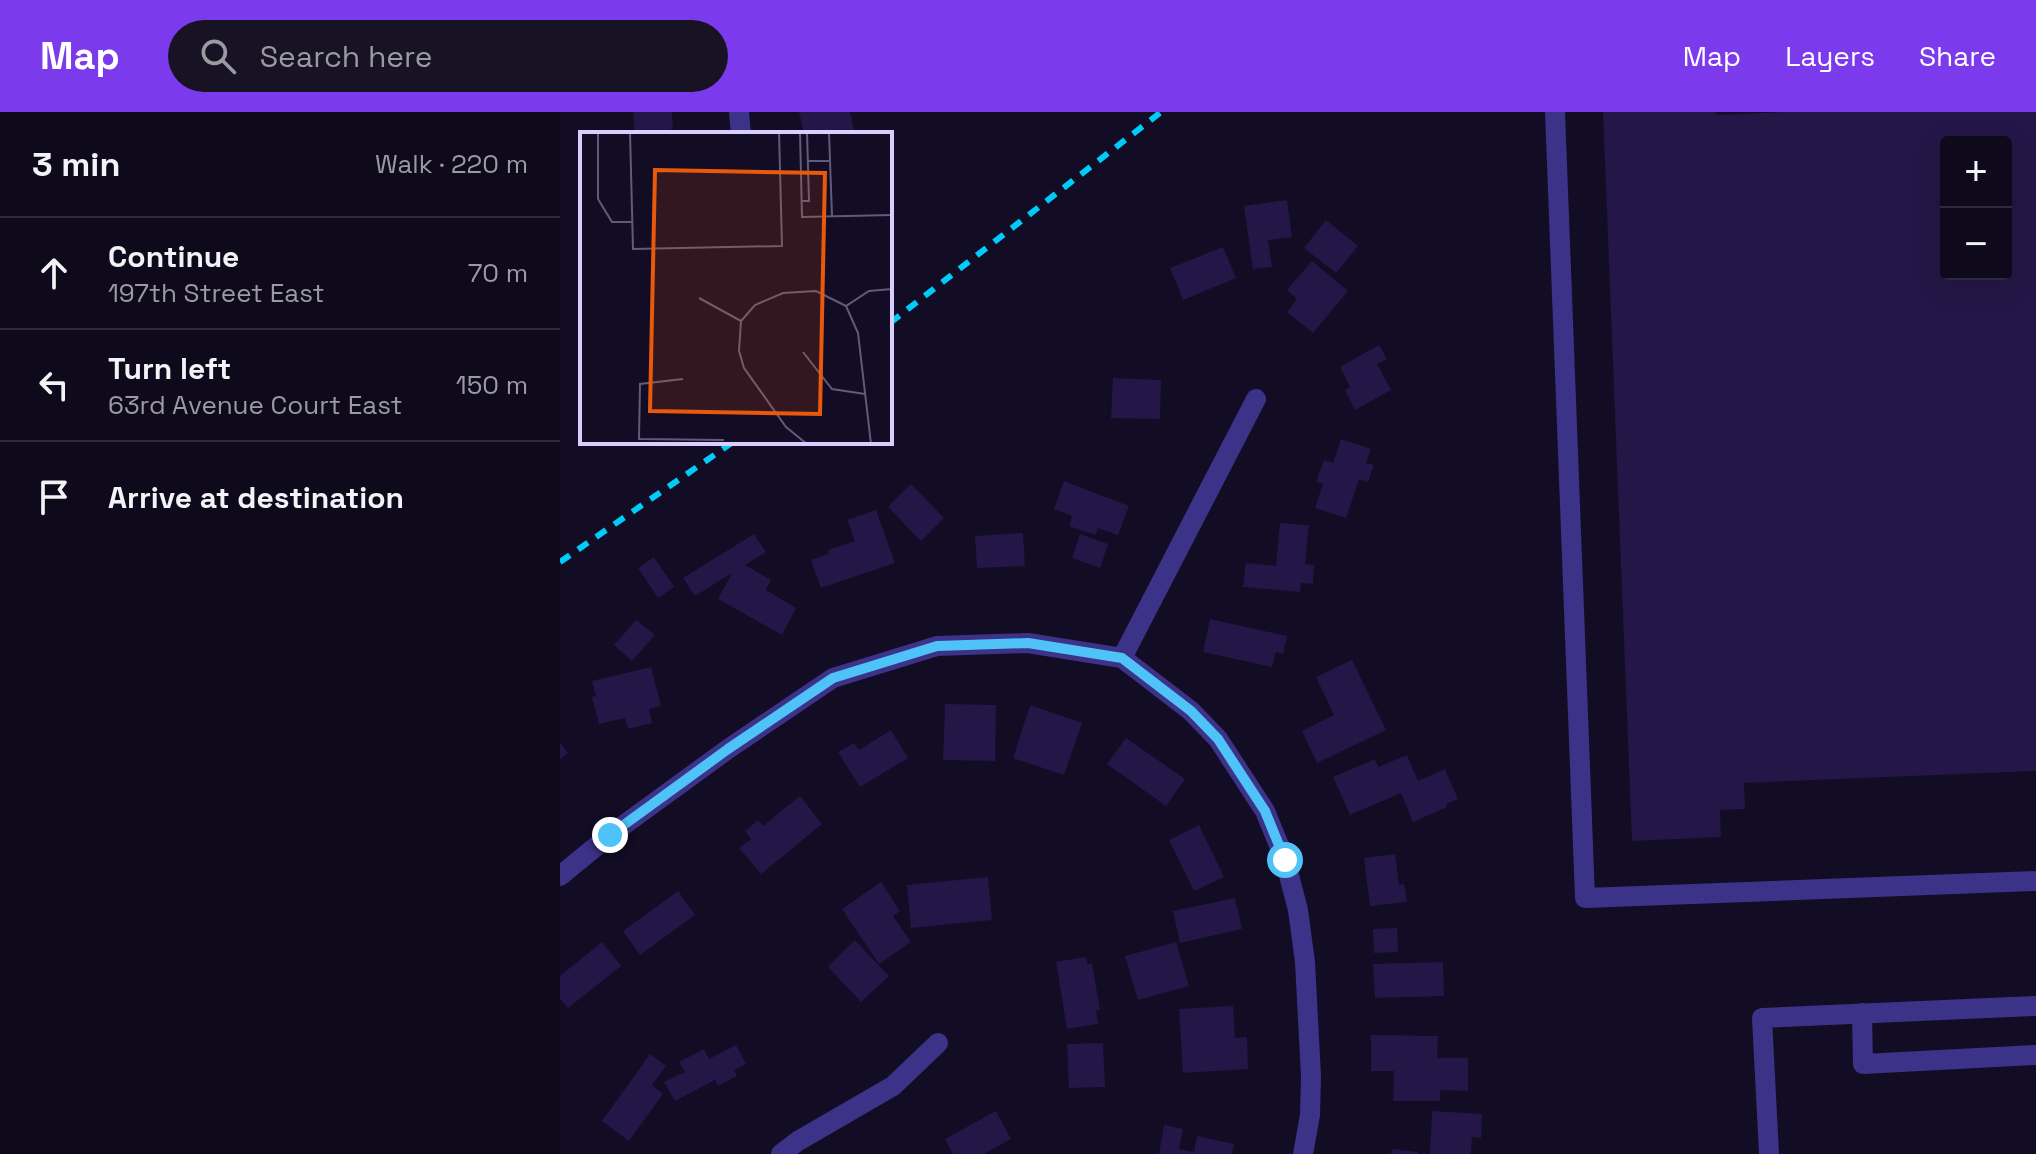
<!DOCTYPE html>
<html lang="en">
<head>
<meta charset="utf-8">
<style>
  :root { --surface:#0e091b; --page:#171224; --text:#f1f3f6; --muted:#9b9aa3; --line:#2e2a3a; --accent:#7c3aed }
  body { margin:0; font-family:"Space Grotesk",sans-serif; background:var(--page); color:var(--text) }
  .controls { position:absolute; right:24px; top:24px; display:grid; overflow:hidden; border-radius:8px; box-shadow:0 8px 32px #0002 }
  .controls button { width:72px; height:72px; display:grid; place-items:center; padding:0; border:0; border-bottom:2px solid var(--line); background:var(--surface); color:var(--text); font:40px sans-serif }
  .stop { position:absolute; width:24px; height:24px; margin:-18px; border:6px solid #4fc3f7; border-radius:50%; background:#fff }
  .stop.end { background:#4fc3f7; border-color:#fff; box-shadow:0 2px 8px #0008 }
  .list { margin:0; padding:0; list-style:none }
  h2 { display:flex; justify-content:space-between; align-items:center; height:104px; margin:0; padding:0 32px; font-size:34px }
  h2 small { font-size:26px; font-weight:400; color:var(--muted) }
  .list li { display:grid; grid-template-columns:52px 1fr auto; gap:24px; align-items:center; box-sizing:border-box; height:112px; padding:0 32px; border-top:2px solid var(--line) }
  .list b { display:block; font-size:30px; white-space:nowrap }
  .list p { margin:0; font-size:26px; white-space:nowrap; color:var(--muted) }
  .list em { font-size:26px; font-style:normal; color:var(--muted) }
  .icon { flex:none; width:44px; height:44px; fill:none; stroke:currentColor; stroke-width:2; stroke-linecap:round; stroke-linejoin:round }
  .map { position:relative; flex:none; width:1476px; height:1042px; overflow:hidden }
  header { display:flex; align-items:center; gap:48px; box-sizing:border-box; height:112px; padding:0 40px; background:var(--accent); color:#fff }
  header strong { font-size:38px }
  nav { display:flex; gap:44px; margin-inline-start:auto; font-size:28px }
  .search { width:560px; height:72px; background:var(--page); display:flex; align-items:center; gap:20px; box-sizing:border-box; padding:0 28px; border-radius:44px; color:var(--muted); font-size:30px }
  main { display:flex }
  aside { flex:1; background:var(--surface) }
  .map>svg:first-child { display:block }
</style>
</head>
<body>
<header>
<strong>Map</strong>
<div class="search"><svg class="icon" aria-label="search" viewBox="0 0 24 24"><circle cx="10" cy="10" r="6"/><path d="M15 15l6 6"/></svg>Search here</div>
<nav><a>Map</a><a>Layers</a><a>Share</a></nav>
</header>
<main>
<aside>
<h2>3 min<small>Walk · 220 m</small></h2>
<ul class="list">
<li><svg class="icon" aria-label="ahead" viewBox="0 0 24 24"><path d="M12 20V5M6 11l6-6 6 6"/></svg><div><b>Continue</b><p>197th Street East</p></div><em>70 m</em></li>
<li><svg class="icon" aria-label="left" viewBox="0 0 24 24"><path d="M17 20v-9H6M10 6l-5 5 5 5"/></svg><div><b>Turn left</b><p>63rd Avenue Court East</p></div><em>150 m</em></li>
<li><svg class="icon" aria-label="arrive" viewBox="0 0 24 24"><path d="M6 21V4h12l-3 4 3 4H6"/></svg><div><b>Arrive at destination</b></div></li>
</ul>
</aside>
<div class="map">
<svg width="1476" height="1042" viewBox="0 0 1476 1042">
  <rect width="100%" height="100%" fill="#120c24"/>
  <path fill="#241647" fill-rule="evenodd" d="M73,0h39l1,17 -6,1v4h-32z
    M239,0h51l5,22h-51z
    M1043,0h113l1,3 67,-3h252v659l-292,12 1,26 -25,1 1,27 -89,4zM1386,30h60v132h-60z
    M727,88l5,37 -24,3 4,27 -19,2 -9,-63z
    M766,108l32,26 -22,27 -32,-25z
    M663,135l13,31 -53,22 -13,-32z
    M752,149l36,30 -35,42 -26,-21 10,-13 -10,-9z
    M819,233l8,14 -10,5 14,26 -36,20 -10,-20 5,-3 -10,-20z
    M553,266l48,2 -1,39 -49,-1z
    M781,327l30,10 -5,14 8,2 -6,17 -9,-3 -13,39 -31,-10 8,-24 -7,-2 8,-22 9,3z
    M504,369l65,25 -11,29 -20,-7 -3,7 -26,-9 3,-10 -18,-7z
    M351,372l33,34 -23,23 -33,-34z
    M316,398l19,53 -74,25 -10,-28 18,-6 -1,-4 27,-9 -8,-21z
    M720,411l29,2 -4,39 9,1 -1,19 -12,-1 -1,9 -57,-5 3,-24 30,3z
    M463,421l2,33 -48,2 -2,-32z
    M194,422l12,18 -21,13 26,15 -5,10 30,18 -14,27 -64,-36 14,-26 -37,23 -12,-18z
    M520,422l28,10 -8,24 -28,-10z
    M94,445l20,30 -16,11 -20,-30z
    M650,507l77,17 -4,18 -7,-2 -4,15 -69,-15z
    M76,508l19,15 -23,26 -18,-16z
    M792,548l34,70 -69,33 -15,-32 32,-16 -18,-38z
    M91,555l10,39 -12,3 3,14 -24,6 -3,-11 -26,6 -7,-27 4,-1 -4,-15z
    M385,592l51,1 -1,56 -52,-1z
    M470,593l52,18 -18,52 -51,-17z
    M331,618l17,28 -48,29 -22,-35 16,-9 5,7z
    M566,626l59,41 -19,27 -59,-42z
    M0,631l8,10 -8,7z
    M847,643l11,26 27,-12 13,30 -12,5 1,3 -34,15 -12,-29 -51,22 -17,-38 42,-18 3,8z
    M240,684l22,28 -61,50 -22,-26 12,-9 -6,-8 13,-11 5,6z
    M639,713l25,52 -30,14 -25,-51z
    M835,742l4,31 5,-1 3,18 -37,4 -6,-48z
    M428,765l4,43 -81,8 -4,-43z
    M321,770l19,29 -7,5 18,26 -32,22 -37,-55z
    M118,779l17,24 -55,40 -17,-24z
    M675,786l7,31 -62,14 -7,-32z
    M837,816l1,24 -24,1 -1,-24z
    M295,828l34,36 -28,26 -33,-35z
    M42,830l19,24 -53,42 -8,-9v-23z
    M616,830l13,44 -51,14 -13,-44z
    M526,845l1,7 5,-1 8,47h-4l2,14 -31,5 -11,-67z
    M883,850l1,34 -69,2 -2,-34z
    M673,894l2,32 12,-1 1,32 -65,4 -4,-64z
    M811,923l67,1 -1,22h31v33l-28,-1v11h-47l1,-30h-23z
    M543,931l2,44 -36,1 -2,-44z
    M176,933l10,19 -12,6 3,6 -19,10 -3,-6 -40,21 -11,-19 21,-10 -6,-10 25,-13 5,10z
    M90,942l16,12 -14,19 11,9 -34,47 -27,-20z
    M436,999l15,28 -27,15h-31l-8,-15z
    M872,999l50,3 -1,24 -9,-1 -1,17h-41z
    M604,1013l19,4 -4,20 15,3 3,-16 37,8 -2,10h-73z
    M832,1037l26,3v2h-27z"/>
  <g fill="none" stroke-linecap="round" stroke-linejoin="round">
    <path stroke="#3c3288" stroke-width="20" d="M179,0l2,22
      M995,0l30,786 451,-17
      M562,546l134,-259
      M0,764l50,-41 118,-86 105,-71 104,-32 91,-3 94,15 69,53 27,28 47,72 20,49 13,50 7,52 6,114 -1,39 -7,39
      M1302,901l1,51 173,-9
      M221,1042l17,-13 95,-55 45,-43
      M1209,1042l-7,-136 274,-12"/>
    <path stroke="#00ccfa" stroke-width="6" stroke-dasharray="12 10" stroke-linecap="butt" d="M330,211l271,-211
      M0,450l173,-120"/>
  </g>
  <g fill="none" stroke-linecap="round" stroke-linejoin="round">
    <path stroke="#4fc3f7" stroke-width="10" d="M50,723l118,-86 105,-71 104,-32 91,-3 94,15 69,53 27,28 47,72 20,49"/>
  </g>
  <g transform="translate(20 20)">
    <rect width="312" height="312" fill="#120c24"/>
    <path fill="none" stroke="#625a7c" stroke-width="2" d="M18,0v67l14,23h20M50,0l3,117 149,-3 -3,-114M220,0l2,85 90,-2M249,0l1,29M228,29h22l2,55M221,69h8l-2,-69M119,166l42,23M266,174l12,27 13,111M223,220l29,37 33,5M103,247l-43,5 -1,55 85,1M227,312l-21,-17 -42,-59 -5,-17 2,-30 14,-16 28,-12 33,-2 30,15 23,-15 23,-2"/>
    <path fill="#e8590c" fill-opacity="0.15" stroke="#e8590c" stroke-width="4" d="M75,38l170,3 -5,241 -170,-3z"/>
    <rect width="312" height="312" fill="none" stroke="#d9cfff" stroke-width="4"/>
  </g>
</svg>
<div class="controls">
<button>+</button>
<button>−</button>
</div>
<div class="stop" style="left:725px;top:748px"></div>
<div class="stop end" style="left:50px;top:723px"></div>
</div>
</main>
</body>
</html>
